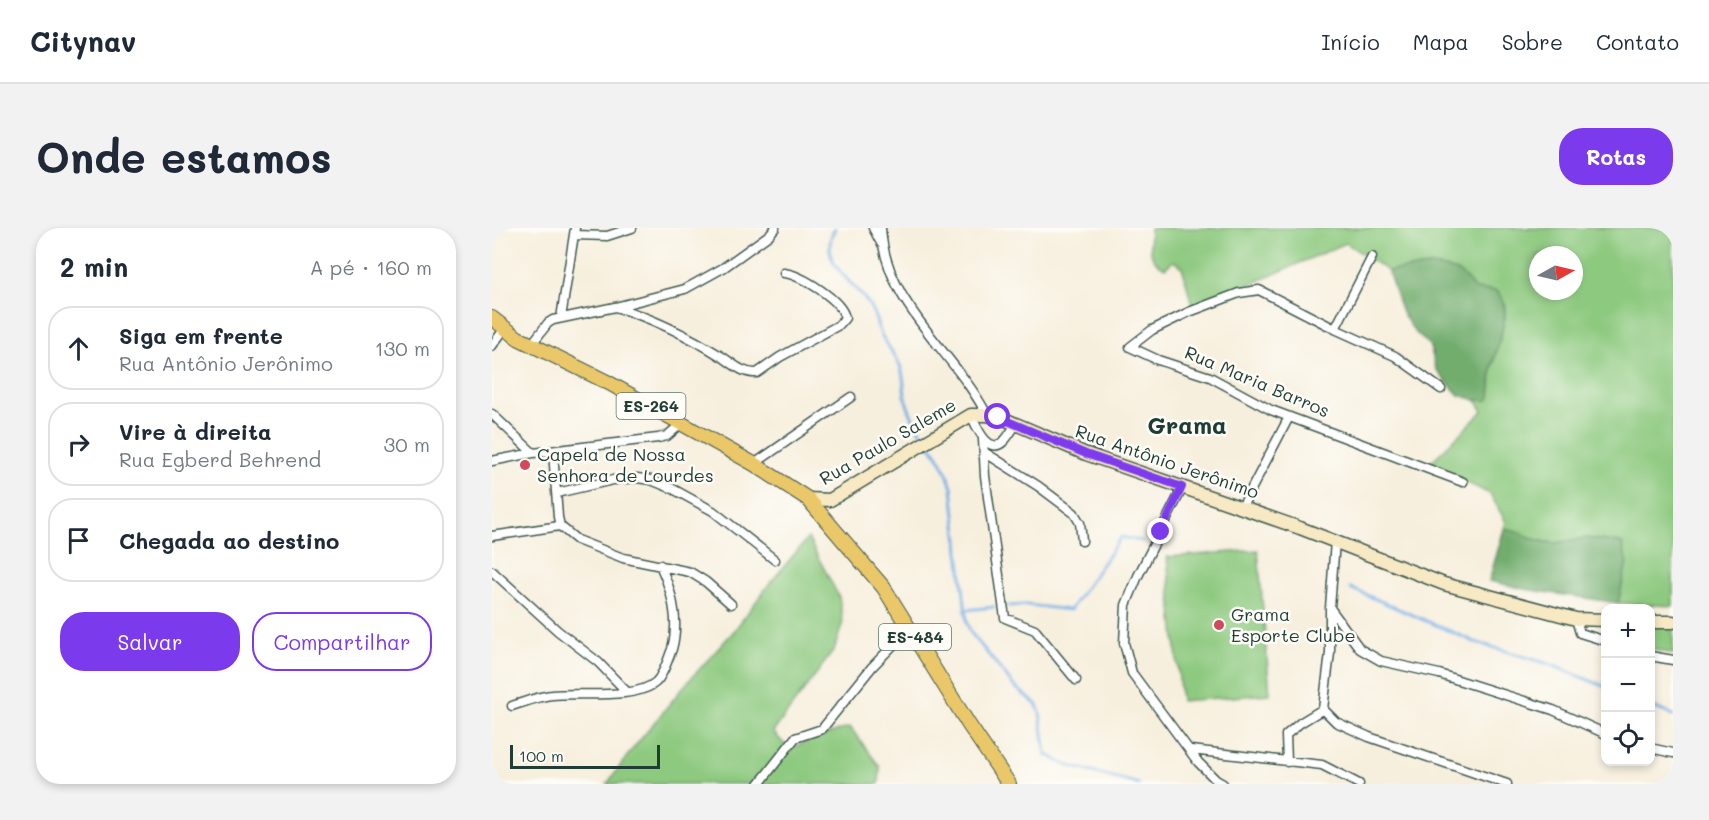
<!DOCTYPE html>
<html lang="pt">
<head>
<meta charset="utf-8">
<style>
  :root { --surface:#fff; --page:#f2f2f3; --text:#1f2937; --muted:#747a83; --line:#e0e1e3; --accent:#7c3aed }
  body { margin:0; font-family:Mali,sans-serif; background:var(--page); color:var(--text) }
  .controls { position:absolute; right:18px; bottom:18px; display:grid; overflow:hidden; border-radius:12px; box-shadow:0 3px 9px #0003 }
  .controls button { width:54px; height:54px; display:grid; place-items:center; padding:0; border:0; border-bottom:2px solid var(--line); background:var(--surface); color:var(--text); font:30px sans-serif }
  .compass { position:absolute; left:1037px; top:18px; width:54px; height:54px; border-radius:50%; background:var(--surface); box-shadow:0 3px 9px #0003; rotate:82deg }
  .scale { position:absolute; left:18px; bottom:15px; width:150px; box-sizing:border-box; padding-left:6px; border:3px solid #1f3d34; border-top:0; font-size:16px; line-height:21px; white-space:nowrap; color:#1f3d34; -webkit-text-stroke:4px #fdfcf7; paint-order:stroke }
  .stop { position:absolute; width:18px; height:18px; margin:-14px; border:4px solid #7c3aed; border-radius:50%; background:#fff }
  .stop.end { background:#7c3aed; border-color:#fff; box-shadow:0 2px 6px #0008 }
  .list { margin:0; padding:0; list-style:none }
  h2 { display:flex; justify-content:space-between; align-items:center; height:78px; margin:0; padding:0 24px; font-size:26px }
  h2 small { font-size:20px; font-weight:400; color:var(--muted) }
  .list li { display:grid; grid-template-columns:39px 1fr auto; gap:18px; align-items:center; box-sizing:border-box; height:84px; margin:0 12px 12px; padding:0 12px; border:2px solid var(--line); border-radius:24px }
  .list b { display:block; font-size:22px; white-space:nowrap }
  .list p { margin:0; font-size:20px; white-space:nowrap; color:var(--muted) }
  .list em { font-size:20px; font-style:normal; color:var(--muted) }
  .actions { display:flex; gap:12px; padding:18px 24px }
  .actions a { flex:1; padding:14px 0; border:2px solid var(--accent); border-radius:24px; text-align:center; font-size:21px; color:var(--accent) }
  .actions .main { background:var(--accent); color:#fff }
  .icon { flex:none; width:33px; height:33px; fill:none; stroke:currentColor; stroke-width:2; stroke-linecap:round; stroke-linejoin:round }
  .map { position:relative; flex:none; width:1181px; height:556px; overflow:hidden; border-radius:24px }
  header { display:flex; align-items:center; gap:36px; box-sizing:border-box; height:84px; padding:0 30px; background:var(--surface); border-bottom:2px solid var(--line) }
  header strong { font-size:28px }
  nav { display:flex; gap:33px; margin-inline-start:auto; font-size:21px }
  .intro { display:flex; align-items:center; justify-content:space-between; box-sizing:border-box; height:144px; padding:0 36px }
  h1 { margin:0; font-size:42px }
  .button { padding:15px 27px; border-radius:24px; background:var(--accent); color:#fff; font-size:21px; font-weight:700 }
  main { display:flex; gap:36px; padding:0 36px }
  aside { flex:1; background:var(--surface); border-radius:24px; box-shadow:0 3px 9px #0003 }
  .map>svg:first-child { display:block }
</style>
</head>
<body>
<header>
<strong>Citynav</strong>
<nav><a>Início</a><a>Mapa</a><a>Sobre</a><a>Contato</a></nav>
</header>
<div class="intro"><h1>Onde estamos</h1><a class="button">Rotas</a></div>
<main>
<aside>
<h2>2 min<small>A pé · 160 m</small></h2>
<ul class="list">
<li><svg class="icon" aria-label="ahead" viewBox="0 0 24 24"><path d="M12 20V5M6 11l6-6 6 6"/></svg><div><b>Siga em frente</b><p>Rua Antônio Jerônimo</p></div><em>130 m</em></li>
<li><svg class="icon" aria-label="right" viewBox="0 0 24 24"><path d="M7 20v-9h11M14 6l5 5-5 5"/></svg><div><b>Vire à direita</b><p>Rua Egberd Behrend</p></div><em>30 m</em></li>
<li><svg class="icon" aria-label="arrive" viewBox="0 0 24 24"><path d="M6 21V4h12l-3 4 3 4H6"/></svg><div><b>Chegada ao destino</b></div></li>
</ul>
<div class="actions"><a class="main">Salvar</a><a>Compartilhar</a></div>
</aside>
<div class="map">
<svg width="1181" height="556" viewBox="0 0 1181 556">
  <rect width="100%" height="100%" fill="#fdfcf7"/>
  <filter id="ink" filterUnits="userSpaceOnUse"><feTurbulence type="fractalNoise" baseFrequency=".0167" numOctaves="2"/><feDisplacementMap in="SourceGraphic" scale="12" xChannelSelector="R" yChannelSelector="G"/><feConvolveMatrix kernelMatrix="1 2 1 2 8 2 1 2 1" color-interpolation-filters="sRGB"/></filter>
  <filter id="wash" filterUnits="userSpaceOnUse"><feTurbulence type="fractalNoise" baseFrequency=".008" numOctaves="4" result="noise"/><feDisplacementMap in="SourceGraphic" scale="24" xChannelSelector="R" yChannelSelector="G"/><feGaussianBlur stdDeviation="1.35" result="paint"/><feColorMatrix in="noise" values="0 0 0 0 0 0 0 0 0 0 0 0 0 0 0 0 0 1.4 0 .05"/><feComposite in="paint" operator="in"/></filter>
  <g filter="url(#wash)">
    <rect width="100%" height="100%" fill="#f7efdd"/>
    <path fill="#8dc97f" stroke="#56835a" stroke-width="1.5" fill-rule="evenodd" d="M658,0h515l8,10v368l-55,-3 9,-41 -5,-19 -36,-5 -30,5 -10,-1 -17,-4 -7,-5 -18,-4 2,-7 -16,-28 -61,-30 54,-53 -7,-11h12l2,-3 2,-27 13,-52v-13l-8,-14 -23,-2 -27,-21 -17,-2 -42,5 -42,-28 -153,66 -11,-43 -9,-5 -8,7c-18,-9 -16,-22 -15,-40zM1046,27h36v36h-36z
      M316,310l31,59 4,25 -9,28 -61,82 16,17 29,-12 32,-10 30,40 -1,17h-272l24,-33 54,-66 49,-54 36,-48z
      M766,322l12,144 -89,7 -14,-144z
      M1181,396v30l-22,-5 -1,-23z"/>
    <path fill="#72ad6e" stroke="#487551" stroke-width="1.5" d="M938,38c22,2 33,4 44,23l23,2c18,21 -1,52 -5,77 -1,9 -1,19 -2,29l-2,3h-12l-17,-5 -15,-16 -8,-10 -6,-23 -16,-15 -12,-18 -14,-42z
      M1012,301l18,4 8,5 16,4 10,1 30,-5 36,5 5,19 -9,41 -88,-13 -41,-9z"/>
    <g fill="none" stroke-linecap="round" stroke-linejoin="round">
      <path stroke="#75afe5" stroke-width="3" d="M343,0c-19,36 19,52 35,78 6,10 7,21 12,30 6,11 15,21 19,32 3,9 3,19 4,28 3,14 11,31 20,42
        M437,215c11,15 18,27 23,45l15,135 4,10 43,53 23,19 3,8 6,41 20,11 73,19
        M858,360l125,54 74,22 57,23
        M516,378l19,-1 43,5 51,-73 21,4
        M472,382l31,-3
        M1158,478l23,9"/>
    </g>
  </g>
  <g filter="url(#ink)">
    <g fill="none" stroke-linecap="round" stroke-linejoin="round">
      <g stroke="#3f584d" stroke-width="11">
        <path id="street" d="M381,0l8,15
          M389,0c4,77 73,123 106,187
          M83,7l32,1 25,-8
          M123,79c40,12 74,29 109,51 10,7 20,16 33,15l23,-16 59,-32 6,-7c-3,-18 -44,-43 -61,-45
          M69,90l14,-90
          M843,101l37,-72
          M39,117l17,-22 5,-3 62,-13 70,-18 38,-21 46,-33 6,-7
          M0,118l13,-18
          M949,161l-46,-33 -60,-27 -76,-39 -20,3 -50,19 -37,18 -22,17 28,13 52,17 61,33 192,72
          M0,186l41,39
          M479,187c5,10 17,42 33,26 5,-5 8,-11 12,-17
          M491,211l2,37 20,142 30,12 41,50
          M61,224l5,65 2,9 17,14 46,18 67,14 16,10 25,22
          M492,224l54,34 36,27 6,10 2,18
          M0,233l41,-8 125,-15 9,-2 15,-13
          M262,236l97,-67
          M691,259l-45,89 -12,29 -2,38 8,30 66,89 18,18 7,4
          M65,265l56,-13 24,-2 14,2 22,9 40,22 62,49
          M750,279l47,-90
          M0,308l68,-10
          M0,343l66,60 40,31 29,30
          M838,380l30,41 21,12 58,13 114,36 53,24
          M1084,391l4,14 26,8
          M1158,428l23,4
          M20,478c13,-4 27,-10 40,-11 27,-3 84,5 104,-13 8,-8 12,-23 16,-33 8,-29 0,-58 -12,-84
          M831,481l13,13 33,15 138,47
          M1158,520l23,5
          M699,522l131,15 37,19
          M795,534l-1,-27 14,-12 23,-14 7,-56v-45l5,-67
          M267,556l36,-46 27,-9 50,-62 37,-38"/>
      </g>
      <g stroke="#3f584d" stroke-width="15">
        <path id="secondary" d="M316,271l22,1 141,-85h16l17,4 82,35 214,74 144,56 132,35 30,1
          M1158,394h23"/>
      </g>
      <g stroke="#3f584d" stroke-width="16">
        <path id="primary" d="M0,90l26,20 91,45 145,81 54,35 76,89 85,137 40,59"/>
      </g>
      <use href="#street" stroke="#fff" stroke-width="8"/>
      <use href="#secondary" stroke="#f7e9c3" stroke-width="12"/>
      <use href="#primary" stroke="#eac769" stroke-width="14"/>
    </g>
  </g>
  <g fill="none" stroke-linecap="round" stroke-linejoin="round" filter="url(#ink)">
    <path stroke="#7c3aed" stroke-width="8" d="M506,189l88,37 96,33 -21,45"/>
  </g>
  <g fill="#d1495b" stroke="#fdfcf7" stroke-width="2">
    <circle cx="33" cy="237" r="6"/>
    <circle cx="727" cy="397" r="6"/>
  </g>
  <g text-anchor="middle" stroke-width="5" stroke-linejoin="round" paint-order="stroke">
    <g fill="#fdfcf7" stroke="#62766e" stroke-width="1.5">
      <rect x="124.5" y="165" width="69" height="26" rx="4.5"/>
      <rect x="387" y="396" width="72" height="26" rx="4.5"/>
    </g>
    <g font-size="16" font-weight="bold" fill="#1f3d34">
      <text x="159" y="184">ES-264</text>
      <text x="423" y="415">ES-484</text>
    </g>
    <g font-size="18" fill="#1f3d34" stroke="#fdfcf7">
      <text transform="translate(765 154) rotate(23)" y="6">Rua Maria Barros</text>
      <text transform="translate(396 214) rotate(-30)" y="6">Rua Paulo Saleme</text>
      <text transform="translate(675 234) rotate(19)" y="6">Rua Antônio Jerônimo</text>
    </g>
    <g font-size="18" fill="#1f3d34" stroke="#fdfcf7" text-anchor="start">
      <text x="45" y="233">Capela de Nossa<tspan x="45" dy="21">Senhora de Lourdes</tspan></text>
      <text x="739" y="393">Grama<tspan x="739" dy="21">Esporte Clube</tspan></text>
    </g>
    <g font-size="24" font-weight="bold" fill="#1f3d34" stroke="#fdfcf7">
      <text x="695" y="206">Grama</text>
    </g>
  </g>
</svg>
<div class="controls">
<button>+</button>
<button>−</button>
<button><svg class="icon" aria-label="locate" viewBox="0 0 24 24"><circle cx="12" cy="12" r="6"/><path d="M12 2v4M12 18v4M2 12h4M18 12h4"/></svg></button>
</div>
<svg class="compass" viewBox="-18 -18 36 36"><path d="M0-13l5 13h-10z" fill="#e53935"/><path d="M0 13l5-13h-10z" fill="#747a83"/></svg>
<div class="scale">100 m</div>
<div class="stop" style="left:506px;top:189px"></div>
<div class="stop end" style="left:669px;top:304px"></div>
</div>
</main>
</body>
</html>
